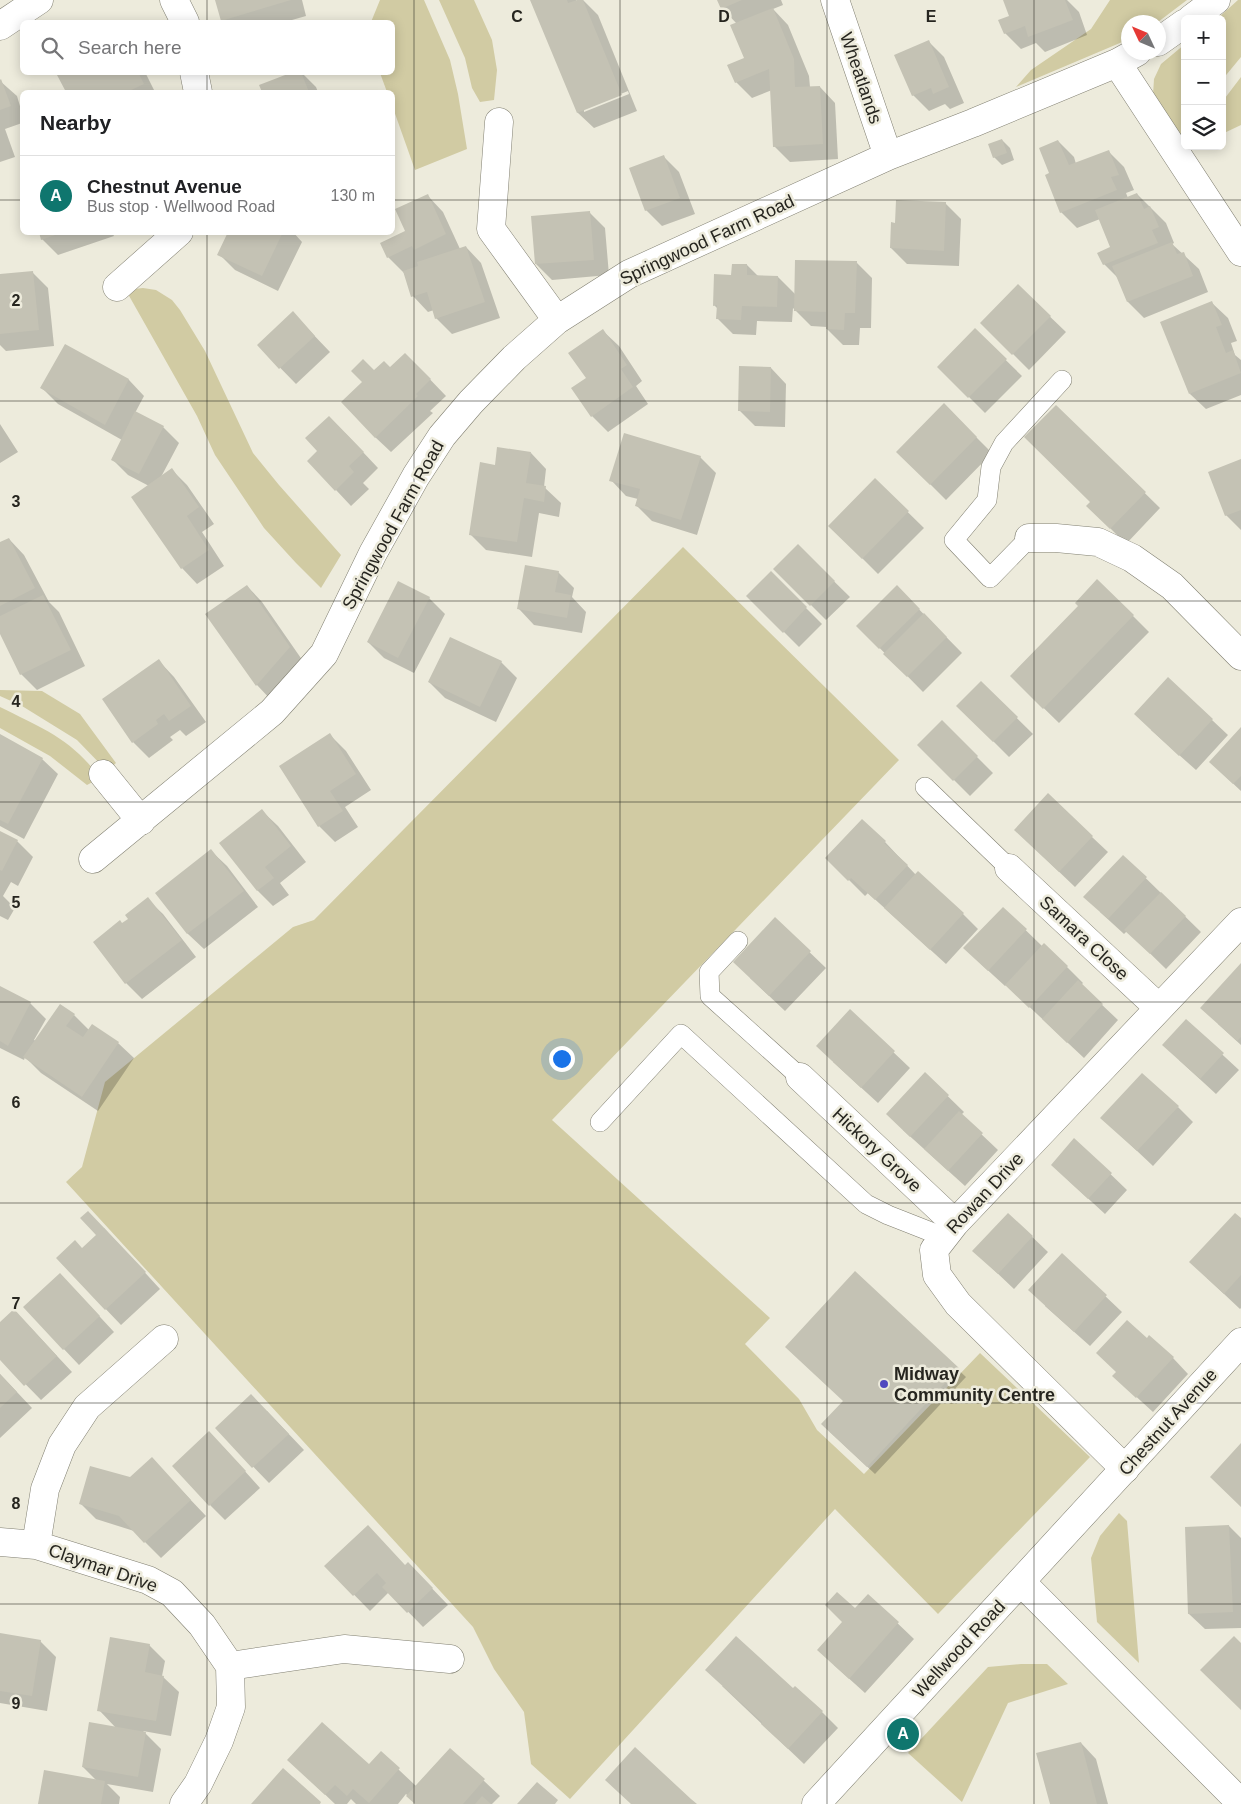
<!DOCTYPE html>
<html lang="en">
<head>
<meta charset="utf-8">
<style>
  :root { --surface:#fff; --page:#f2f2f2; --text:#202124; --muted:#757577; --line:#e0e0e0; --accent:#0f766e }
  body { margin:0; font-family:Arial,sans-serif; background:var(--page); color:var(--text) }
  .controls { position:absolute; right:15px; top:15px; display:grid; overflow:hidden; border-radius:8px; box-shadow:0 2px 12px #0003 }
  .controls button { width:45px; height:45px; display:grid; place-items:center; padding:0; border:0; border-bottom:1px solid var(--line); background:var(--surface); color:var(--text); font:25px sans-serif }
  .compass { position:absolute; left:1121px; top:15px; width:45px; height:45px; border-radius:50%; background:var(--surface); box-shadow:0 2px 12px #0003; rotate:314deg }
  .you { position:absolute; left:561px; top:1058px; width:18px; height:18px; margin:-12px; border:4px solid #fff; border-radius:50%; background:#1a73e8; box-shadow:0 0 0 8px #1a73e833 }
  .badge { display:grid; place-items:center; width:32px; height:32px; border-radius:50%; background:var(--accent); color:#fff; font-size:16px; font-weight:700 }
  .pin { position:absolute; translate:-50% -50%; border:2px solid #fff; box-shadow:0 1px 5px #0006 }
  .list { margin:0; padding:0; list-style:none }
  h2 { display:flex; justify-content:space-between; align-items:center; height:65px; margin:0; padding:0 20px; font-size:21px }
  h2 small { font-size:16px; font-weight:400; color:var(--muted) }
  .list li { display:grid; grid-template-columns:32px 1fr auto; gap:15px; align-items:center; box-sizing:border-box; height:80px; padding:0 20px; border-top:1px solid var(--line) }
  .list b { display:block; font-size:19px; white-space:nowrap }
  .list p { margin:0; font-size:16px; white-space:nowrap; color:var(--muted) }
  .list em { font-size:16px; font-style:normal; color:var(--muted) }
  .icon { flex:none; width:28px; height:28px; fill:none; stroke:currentColor; stroke-width:2; stroke-linecap:round; stroke-linejoin:round }
  .map { position:relative; flex:none; width:1241px; height:1804px; overflow:hidden }
  .search { position:absolute; background:var(--surface); box-shadow:0 2px 12px #0003; left:20px; top:20px; width:375px; height:55px; display:flex; align-items:center; gap:12px; box-sizing:border-box; padding:0 18px; border-radius:8px; color:var(--muted); font-size:19px }
  .panel { position:absolute; background:var(--surface); box-shadow:0 2px 12px #0003; left:20px; top:90px; width:375px; height:145px; border-radius:8px }
  .map>svg:first-child { display:block }
</style>
</head>
<body>
<div class="map">
<svg width="1241" height="1804" viewBox="0 0 1241 1804">
  <rect width="100%" height="100%" fill="#edebdc"/>
  <path fill="#d1cba3" d="M380,0h44l26,60 8,34 9,55 -52,21 -22,-62 -1,-16h-5l-7,-19 12,-1v-50h-21z
    M439,0h35l18,40 5,30 -3,30 -14,2 -8,-14 -7,-30z
    M1110,0h77l-29,22h-30l-1,18 -111,47 15,-17 60,-41z
    M1238,0h3v57l-19,23v-61h-5z
    M1185,44v94l-4,4 -28,-47 1,-16 7,-15z
    M1241,77v48l-19,9v-32z
    M143,288l13,2 16,10 8,10 25,41 48,102 26,32 62,70 -20,33 -25,-25 -32,-35 -49,-73 -18,-39 -69,-122 6,-5z
    M683,547l216,213 -347,360 218,198 -25,26 54,55 18,31 47,44 116,-121 110,104 -152,157 -103,-105 -265,290 -39,-35 -7,-52 -30,-43 -21,-42 -407,-445 16,-15 23,-85 188,-155 21,-7z
    M0,690l42,1 38,23 36,49 -9,8 -30,-31 -55,-34 -22,-10z
    M0,707c42,21 72,32 100,71l-13,7 -37,-29 -50,-28z
    M1119,1513l8,8 12,142 -42,-41 -6,-64 9,-22z
    M1021,1664h26l21,20 -60,19 -46,99 -54,-49 80,-86z"/>
  <path fill="#0003" fill-rule="evenodd" d="M216,0h86l4,16 -21,6h-61z
    M532,0h44v2l7,-2 15,15 39,96 -43,17 -16,-15zM628,91l1,3 -45,18v-3z
    M718,0h63l2,5 -10,4 15,16 21,51 1,11h10l15,16 3,56 -48,3 -16,-16 -2,-56 -20,8 -16,-16 10,-23 -9,-35 -15,-16z
    M1004,0h63l12,12 8,23 -42,17 -9,-9 -15,6 -16,-16 6,-16z
    M928,41l16,16 20,46 -14,6 -5,-5 -16,7 -16,-16z
    M64,72h81l10,20h-87l-9,-17z
    M301,72l15,15 2,5h-55l-2,-6z
    M0,81l17,15 5,17v10l-17,6 10,28 -15,5z
    M1002,140l8,8 4,12 -12,5 -8,-8z
    M1058,141l16,16 2,7 32,-13 16,16 10,23 -8,3 2,5 9,-4 29,29 8,20 -2,1 27,25 9,23 -64,26 -16,-16 -8,-22 -16,-16 7,-16 -11,-29 -23,9 -16,-16 -10,-38z
    M663,156l16,16 16,42 -33,12 -16,-16z
    M428,196l15,16 17,37 6,-2 15,16 19,55 -48,16 -16,-16 -2,-8 -6,2 -15,-16 -9,-23 -16,-16 19,-25z
    M945,203l16,16 -2,47 -52,-2 -16,-16 6,-24z
    M589,212l16,16 4,47 -57,5 -16,-16z
    M40,232h72l2,4 -56,19 -16,-16z
    M229,232h64l9,10 -24,49 -43,-21 -16,-16z
    M857,263l15,15 -1,50h-11l-1,17h-16l-16,-16v-2l-16,-1 -18,-18 -1,14 -35,-1 -1,14 -23,-1 -15,-15v-10l-4,-4 19,-29 14,-11 12,12h19l18,18z
    M32,272l16,16 6,58 -48,5 -6,-6v-69z
    M1018,286l48,46 -37,38 -47,-47z
    M1212,303l16,15 9,23 -6,2 4,12 6,5v35l-35,14 -16,-15z
    M308,329l22,23 -34,32 -37,-38z
    M975,330l47,46 -37,37 -46,-46z
    M603,331l16,15 23,35 -6,5 12,18 -40,28 -16,-16 -19,-28 14,-10z
    M66,346l63,34 15,16 -9,17 28,14 16,16 -18,34 11,-7 15,15 27,39 -12,8 22,34 -27,18 -15,-16 -33,-82 -21,-11 -16,-16 10,-19 -64,-36 -16,-16z
    M771,368l15,16 -1,43 -30,-1 -16,-16z
    M390,369l31,1 25,26 -16,15 3,2 -42,39 -16,-15 -1,-65z
    M944,405l48,48 -46,47 -48,-48z
    M1056,406l104,102 -34,36 -38,-38 3,-4z
    M0,424l18,28 -18,11z
    M345,433l33,35 -15,15 6,6 -18,17 -15,-16z
    M531,453l15,16 -2,18 17,16 -2,14 -20,-4 -7,44 -46,-7 -16,-16 26,-68z
    M700,457l16,16 -19,62 -45,-14 -16,-16 2,-6 -12,-3 -15,-16z
    M1241,460v70l-15,-15z
    M875,480l49,48 -46,46 -48,-48z
    M9,539l15,16 25,47 10,10 26,54 -48,24 -16,-16 -21,-43v-87z
    M798,546l52,51 -24,23 -51,-51z
    M558,572l16,16 -2,9 14,15 -4,21 -48,-8 -15,-16z
    M771,573l51,51 -23,23 -51,-51z
    M1098,581l51,51 -90,91 -48,-47 69,-70z
    M247,586l15,16 43,62 -33,37 -15,-16z
    M897,587l65,66 -39,39 -65,-66z
    M429,598l16,16 -31,59 -30,-15 -16,-16z
    M159,661l15,16 32,45 -20,14 -6,-6 -10,7 3,3 -24,18 -16,-16z
    M501,662l16,16 -21,44 -51,-24 -16,-16z
    M981,683l52,51 -24,23 -51,-51z
    M1212,720l16,15 -32,35 -45,-40z
    M942,722l51,51 -23,23 -51,-51z
    M1241,729v62l-15,-14z
    M330,735l16,16 25,39 -26,17 13,20 -23,15 -16,-16z
    M0,736l42,23 16,15 -34,65 -24,-13z
    M262,811l16,15 28,36 -26,21 9,12 -16,11 -15,-15 -37,-48z
    M0,832l17,9 16,16 -15,29 -7,-4 -8,14 12,12 -7,12 -8,-4z
    M1092,837l16,15 -33,35 -44,-42z
    M885,842l31,33 47,39 15,15 -32,35 -78,-71 -3,3 -38,-38z
    M211,851l16,15 31,41 -54,42 -16,-15 -31,-41z
    M1123,856l78,76 -35,37 -39,-38 -3,3 -24,-22z
    M147,899l16,15 33,43 -54,42 -16,-16 -4,-58 8,-6z
    M1003,908l39,38 2,-1 23,22 16,16 -2,2 37,35 -34,38 -78,-73 -1,1 -24,-22z
    M775,919l51,49 -41,43 -35,-33z
    M1241,965v80l-23,-21z
    M0,987l30,16 16,16 -12,21 2,1 38,-26 15,15 29,13 16,15 -36,53 -57,-38 -16,-16 -1,3 -24,-12z
    M850,1011l60,57 -32,35 -45,-41z
    M1186,1021l53,49 -23,24 -37,-34z
    M925,1074l39,38 -3,3 37,35 -33,36 -62,-56z
    M1178,1107l15,15 -40,44 -35,-33z
    M1075,1140l52,50 -22,24 -37,-34z
    M1008,1214l40,38 -34,37 -40,-38z
    M1241,1220v88l-1,1 -33,-31z
    M104,1228l56,61 -39,36 -64,-67 26,-9z
    M1062,1255l60,57 -32,34 -45,-40z
    M855,1273l111,104 -91,97 -45,-42 14,-31z
    M75,1290l39,42 -35,33 -54,-57z
    M0,1324l30,3 42,45 -31,28 -41,-42z
    M1147,1340l26,18 15,16 -35,38 -23,-21 -13,-19z
    M0,1374l32,34 -32,30z
    M267,1411l37,39 -35,33 -53,-55z
    M224,1448l36,40 -35,32 -15,-15z
    M167,1475l39,41 -45,42 -27,-27 -38,-12 -16,-16 50,-24z
    M1229,1526l12,12v90l-36,1 -16,-15z
    M326,1566h80l17,13 25,26 -25,22 -34,-35 -19,19z
    M868,1595l46,44 -49,54 -31,-28 21,-55z
    M0,1634l40,7 16,16 -9,54 -47,-8z
    M149,1645l16,16 -3,15 17,16 -8,44 -28,-5 18,18 -8,43 -46,-8 13,13 -1,7h-80l57,-24 -13,-13 33,-39 -17,-18z
    M722,1686l71,4 29,22 16,16 -34,36z
    M1081,1743l15,16 12,45h-57z
    M450,1749l50,47 -8,8h-76l-10,-10 -8,10h-42l-5,-5 -4,5h-12l-46,-44 80,6 12,-13 35,33z"/>
  <path fill="#c4c2b4" d="M215,0h76l-70,21z
    M530,0h37l1,3 9,-3h6l39,95 -45,18z
    M717,0h25l-21,9z
    M1003,0h62l8,20 -45,17 -3,-11 -21,8 -6,-14 11,-4z
    M773,8l21,51 1,28 25,-1 3,58 -50,3 -4,-78 -34,14 -8,-18 17,-7 -14,-33z
    M929,40l20,47 -16,7 -2,-6 -19,8 -18,-41z
    M61,72h77l6,12 -17,8h-61l-9,-17z
    M293,72h8l8,20h-47l-3,-7z
    M1,79l10,27 -11,4v-30z
    M1002,139l5,14 -14,5 -5,-14z
    M1058,140l11,25 40,-15 10,25 -8,2 6,13 -57,23 -15,-38 4,-2 -10,-25z
    M664,155l16,43 -35,13 -16,-43z
    M1137,193l7,16 6,-3 9,21 -7,3 6,13 -55,22 -6,-12 13,-6 -15,-37z
    M428,194l18,40 -32,16 -2,-4 -25,12 -7,-15 25,-12 -10,-22z
    M896,200l50,2 -2,49 -54,-3 1,-26 4,1z
    M590,211l4,49 -59,4 -4,-48z
    M39,232h22v1l-20,7z
    M228,232h55l-21,44 -45,-21z
    M1172,242l5,12 7,-2 9,24 -66,26 -15,-36z
    M466,246l19,56 -50,17 -8,-27 -16,5 -8,-26 15,-5 -1,-4z
    M795,260l62,1 -2,52h-10l-1,17 -18,-1v-17l-32,-1z
    M732,264h15v11l31,1 -1,31 -35,-1 -1,14 -25,-1 1,-14 -4,1 1,-32 17,1z
    M33,271l6,59 -39,4v-60z
    M1018,284l33,32 -39,39 -32,-32z
    M1212,301l10,24 -6,2 10,26 7,-3 8,23 -52,21 -29,-72z
    M293,311l22,25 -36,33 -22,-24z
    M975,328l32,31 -39,39 -31,-31z
    M603,329l24,36 -6,4 12,18 -42,30 -20,-29 15,-10 -18,-25z
    M65,344l64,35 -24,46 -65,-37z
    M405,353l26,26 -15,15 2,2 -43,42 -34,-36 21,-20 -11,-11 12,-12 11,11 10,-9 6,6z
    M739,366l32,1 -1,45 -32,-1z
    M944,403l33,34 -47,48 -34,-33z
    M1056,405l90,87 -36,37 -24,-23 4,-4 -66,-65z
    M135,411l29,15 -25,48 -28,-14z
    M329,416l35,36 -15,14 5,6 -19,19 -28,-30 10,-10 -12,-13z
    M624,433l77,23 -20,64 -46,-14 5,-17 -31,-8z
    M497,447l34,5 -5,31 20,3 -2,16 -20,-4 -7,44 -48,-7 11,-73 15,3z
    M1241,459v51l-16,6 -17,-44z
    M172,468l27,39 -12,9 22,34 -28,19 -50,-72z
    M875,478l34,33 -47,48 -34,-33z
    M9,538l26,50 -35,18v-64z
    M798,544l37,37 -25,25 -37,-37z
    M525,565l34,6 -4,21 16,3 -4,23 -50,-9z
    M771,571l36,36 -24,26 -37,-37z
    M1097,579l37,36 -91,94 -33,-33 68,-70 -3,-3z
    M398,581l32,16 -32,61 -31,-16z
    M247,585l43,62 -34,39 -51,-72z
    M897,585l23,24 -41,40 -23,-23z
    M43,595l28,55 -51,25 -20,-41v-18z
    M924,613l23,24 -40,40 -24,-23z
    M450,637l52,24 -22,46 -52,-25z
    M159,659l32,47 -22,15 -5,-7 -8,6 2,4 -26,19 -30,-44z
    M1168,677l45,42 -34,37 -45,-42z
    M981,681l37,36 -25,25 -37,-36z
    M942,720l36,36 -25,25 -36,-36z
    M1241,727v49l-8,8 -24,-22z
    M330,733l26,41 -26,17 13,20 -25,16 -39,-61z
    M0,734l43,24 -35,66 -8,-4z
    M1048,793l45,43 -34,36 -45,-42z
    M262,809l29,37 -26,21 9,11 -17,13 -38,-48z
    M862,819l24,22 -2,2 24,22 -33,35 -24,-22 -3,3 -23,-23z
    M0,831l18,9 -16,31 -2,-1z
    M211,849l33,42 -57,43 -32,-41z
    M1123,855l24,22 -39,42 -25,-22z
    M918,871l46,42 -34,37 -46,-42z
    M1161,892l25,24 -36,38 -26,-24z
    M148,897l34,43 -57,44 -32,-42 27,-22 2,3 6,-4 -3,-4z
    M1003,907l24,22 -39,42 -25,-23z
    M775,917l36,34 -42,45 -36,-34z
    M1044,943l24,23 -39,42 -24,-23z
    M1241,963v74l-4,4 -37,-33z
    M1078,980l25,24 -36,39 -25,-24z
    M0,986l31,16 -23,44 -8,-5z
    M60,1004l15,10 -9,12 17,11 9,-13 27,18 -37,55 -59,-40z
    M850,1009l45,42 -34,37 -45,-42z
    M1186,1019l38,34 -24,26 -38,-34z
    M925,1072l24,23 -39,42 -24,-23z
    M1142,1073l37,33 -42,45 -37,-33z
    M959,1111l24,22 -35,38 -24,-22z
    M1074,1138l38,35 -24,26 -37,-34z
    M88,1211l58,61 -41,38 -49,-52 19,-18 7,8 14,-13 -16,-17z
    M1008,1213l25,23 -35,38 -26,-23z
    M1235,1213l6,5v57l-17,19 -35,-32z
    M1062,1253l45,42 -33,37 -46,-42z
    M855,1271l104,97 -92,99 -46,-43 22,-23 -58,-54z
    M60,1273l40,43 -37,34 -40,-43z
    M14,1309l43,47 -33,30 -24,-26v-38z
    M1127,1320l20,18 2,-3 25,22 -38,41 -24,-22 4,-4 -20,-19z
    M0,1374l17,18 -17,16z
    M251,1394l38,40 -37,34 -37,-40z
    M209,1431l37,40 -37,35 -37,-40z
    M1241,1443v64l-31,-30z
    M152,1457l39,43 -47,43 -25,-27 -40,-12 11,-38 40,11z
    M368,1525l37,40 3,-3 25,26 -26,25 -25,-26 4,-4 -9,-10 -24,23 -29,-30z
    M1229,1525l4,87 -45,2 -3,-87z
    M837,1592l18,16 13,-14 31,28 -50,57 -32,-29 25,-28 -17,-17z
    M0,1633l41,7 -9,56 -32,-5z
    M736,1636l57,52 2,-2 28,25 -35,38 -27,-25 1,-2 -57,-52z
    M1234,1636l7,7v67l-41,-40z
    M110,1637l40,7 -5,28 19,4 -8,45 -59,-10z
    M89,1722l57,10 -8,45 -56,-10z
    M322,1722l47,42 12,-13 19,17 -31,35 -16,-14 -6,7 -12,-11 -10,10 -38,-35z
    M1081,1742l16,62h-47l-14,-51z
    M635,1747l56,52 6,5h-66l-26,-24z
    M450,1748l35,31 -22,25h-48l-9,-8z
    M283,1768l38,34 -1,2h-69z
    M44,1770l61,11 -4,23h-63z
    M537,1782l21,18 -3,4h-38z
    M482,1796l9,8h-16z"/>
  <g fill="none" stroke-linecap="round" stroke-linejoin="round">
    <g stroke="#807f71" stroke-width="20">
      <path id="service" d="M1029,538l-39,40 -36,-38 33,-40 4,-33 13,-24 58,-63
        M925,787l84,81
        M738,941l-29,31 1,24 90,81
        M600,1122l81,-88 185,170 22,11 56,22"/>
    </g>
    <g stroke="#807f71" stroke-width="29">
      <path id="minor" d="M174,0l11,22
        M835,0l53,156
        M1191,19l25,-19
        M0,26l39,-26
        M1158,42l27,-19
        M1117,63l124,189
        M194,72l4,20
        M499,122l-8,107 66,91
        M117,287l62,-55
        M1029,538h27l42,4 34,16 40,28 69,70
        M103,774l38,47
        M93,859l179,-147 52,-58 49,-101 43,-77 26,-40 29,-34 43,-44 43,-38 72,-46 259,-118 85,-33 144,-60 20,-11
        M1009,868l150,140
        M800,1077l155,146
        M1125,1469l-167,-165 -21,-29 -3,-25 21,-27 286,-301
        M0,1542l36,3 112,35 24,13 30,32 28,41 1,41 -12,34 -21,43 -14,20
        M36,1545l9,-56 17,-44 25,-38 77,-68
        M1021,1582l220,221
        M230,1666l114,-17 106,10"/>
    </g>
    <g stroke="#807f71" stroke-width="29">
      <path id="tertiary" d="M816,1804l425,-462"/>
    </g>
    <use href="#service" stroke="#fff" stroke-width="19"/>
    <use href="#minor" stroke="#fff" stroke-width="28"/>
    <use href="#tertiary" stroke="#fff" stroke-width="28"/>
  </g>
  <path fill="none" stroke="#26251f" stroke-width="1" stroke-opacity="0.55" d="M207,0v22M414,0v1804M620,0v1804M827,0v1804M1034,0v1804M207,72v20M0,200h22M392,200h849M207,232v1572M0,401h1241M0,601h1241M0,802h1241M0,1002h1241M0,1203h1241M0,1403h1241M0,1604h1241"/>
  <circle fill="#5148bf" stroke="#edebdc" stroke-width="2" cx="884" cy="1384" r="5"/>
  <g text-anchor="middle" stroke-width="5" stroke-linejoin="round" paint-order="stroke">
    <g font-size="18" fill="#26251f" stroke="#edebdc">
      <text transform="translate(861 78) rotate(71)" y="6">Wheatlands</text>
      <text transform="translate(707 240) rotate(-25)" y="6">Springwood Farm Road</text>
      <text transform="translate(393 525) rotate(-61)" y="6">Springwood Farm Road</text>
      <text transform="translate(1084 938) rotate(43)" y="6">Samara Close</text>
      <text transform="translate(877 1150) rotate(43)" y="6">Hickory Grove</text>
      <text transform="translate(985 1193) rotate(-47)" y="6">Rowan Drive</text>
      <text transform="translate(1168 1422) rotate(-48)" y="6">Chestnut Avenue</text>
      <text transform="translate(103 1568) rotate(19)" y="6">Claymar Drive</text>
      <text transform="translate(959 1649) rotate(-47)" y="6">Wellwood Road</text>
    </g>
    <g font-size="18" font-weight="bold" fill="#26251f" stroke="#edebdc" text-anchor="start">
      <text x="894" y="1380">Midway<tspan x="894" dy="21">Community Centre</tspan></text>
    </g>
  </g>
  <g font-size="16" text-anchor="middle" font-weight="bold" fill="#26251f" stroke="#edebdc" stroke-width="5" stroke-linejoin="round" paint-order="stroke">
    <text x="517" y="22">C</text>
    <text x="724" y="22">D</text>
    <text x="931" y="22">E</text>
    <text x="16" y="306">2</text>
    <text x="16" y="507">3</text>
    <text x="16" y="707">4</text>
    <text x="16" y="908">5</text>
    <text x="16" y="1108">6</text>
    <text x="16" y="1309">7</text>
    <text x="16" y="1509">8</text>
    <text x="16" y="1709">9</text>
  </g>
</svg>
<div class="controls">
<button>+</button>
<button>−</button>
<button><svg class="icon" aria-label="layers" viewBox="0 0 24 24"><path d="M12 4l9 5-9 5-9-5zM3 14l9 5 9-5"/></svg></button>
</div>
<svg class="compass" viewBox="-18 -18 36 36"><path d="M0-13l5 13h-10z" fill="#e53935"/><path d="M0 13l5-13h-10z" fill="#757577"/></svg>
<div class="you"></div>
<div class="pin badge" style="left:903px;top:1734px">A</div>
<div class="search"><svg class="icon" aria-label="search" viewBox="0 0 24 24"><circle cx="10" cy="10" r="6"/><path d="M15 15l6 6"/></svg>Search here</div>
<section class="panel">
<h2>Nearby<small></small></h2>
<ul class="list">
<li><span class="badge">A</span><div><b>Chestnut Avenue</b><p>Bus stop · Wellwood Road</p></div><em>130 m</em></li>
</ul>
</section>
</div>
</body>
</html>
